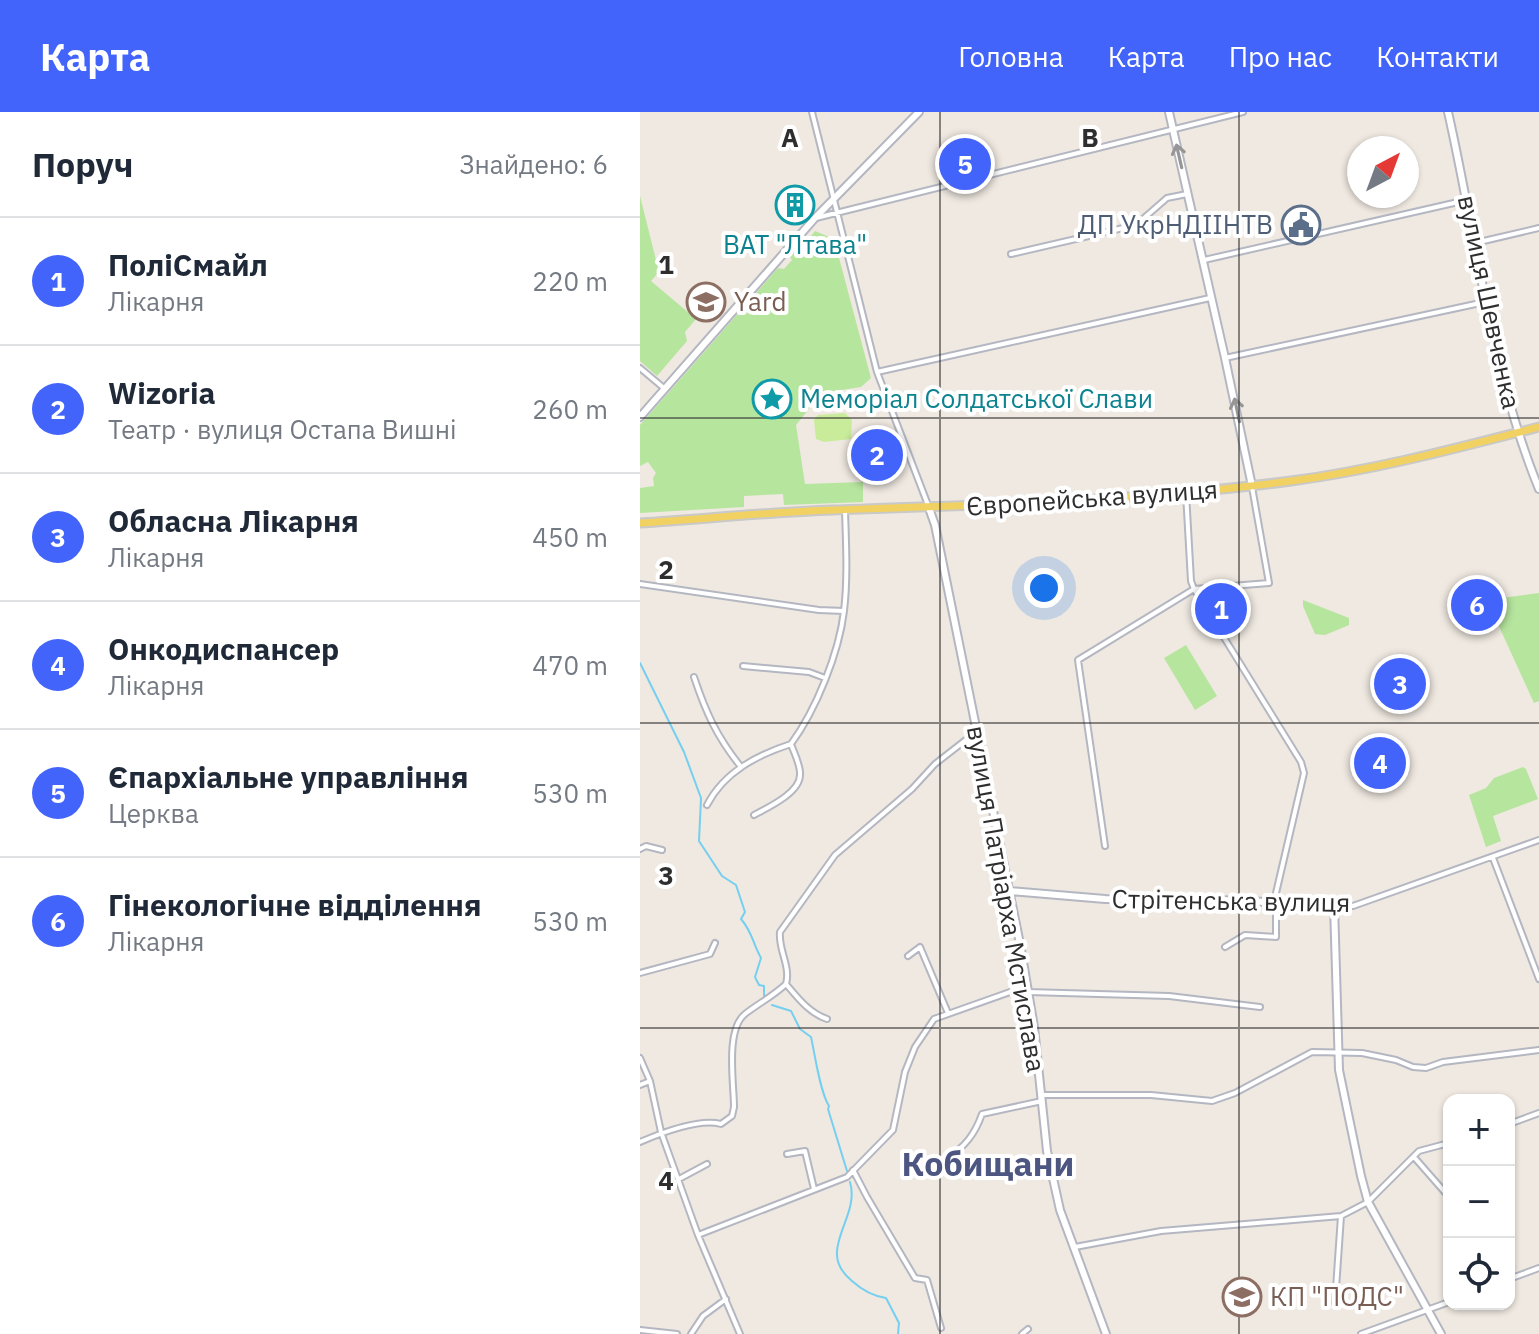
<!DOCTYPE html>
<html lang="uk">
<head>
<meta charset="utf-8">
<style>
  :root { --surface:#fff; --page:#f2f2f3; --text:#1f2937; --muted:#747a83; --line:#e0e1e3; --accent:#4264fb }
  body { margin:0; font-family:"IBM Plex Sans",sans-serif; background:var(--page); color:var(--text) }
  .controls { position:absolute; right:24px; bottom:24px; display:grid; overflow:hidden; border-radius:16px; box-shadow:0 2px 6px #0004 }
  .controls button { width:72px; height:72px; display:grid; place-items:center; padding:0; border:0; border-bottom:2px solid var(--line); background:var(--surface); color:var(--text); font:40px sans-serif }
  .compass { position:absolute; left:707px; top:24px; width:72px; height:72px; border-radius:50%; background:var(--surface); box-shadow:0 2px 6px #0004; rotate:41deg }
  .you { position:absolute; left:404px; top:476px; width:28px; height:28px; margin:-20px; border:6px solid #fff; border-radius:50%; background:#1a73e8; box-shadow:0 0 0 12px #1a73e833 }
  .badge { display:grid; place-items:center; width:52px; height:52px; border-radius:50%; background:var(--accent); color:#fff; font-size:26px; font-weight:700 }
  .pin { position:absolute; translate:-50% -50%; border:4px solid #fff; box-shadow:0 2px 8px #0006 }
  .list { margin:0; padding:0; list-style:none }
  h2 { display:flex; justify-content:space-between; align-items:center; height:104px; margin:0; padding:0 32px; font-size:34px }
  h2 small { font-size:26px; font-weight:400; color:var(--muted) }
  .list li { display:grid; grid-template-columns:52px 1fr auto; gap:24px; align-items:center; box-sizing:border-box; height:128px; padding:0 32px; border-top:2px solid var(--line) }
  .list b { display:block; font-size:30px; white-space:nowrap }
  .list p { margin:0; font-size:26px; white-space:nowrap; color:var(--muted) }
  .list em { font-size:26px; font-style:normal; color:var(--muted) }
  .icon { flex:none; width:44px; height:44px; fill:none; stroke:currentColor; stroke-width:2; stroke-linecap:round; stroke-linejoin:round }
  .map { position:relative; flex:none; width:899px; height:1222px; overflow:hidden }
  header { display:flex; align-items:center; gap:48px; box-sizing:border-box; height:112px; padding:0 40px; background:var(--accent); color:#fff }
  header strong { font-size:38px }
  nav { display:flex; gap:44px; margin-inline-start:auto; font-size:28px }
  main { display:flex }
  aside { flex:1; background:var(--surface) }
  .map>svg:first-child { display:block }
</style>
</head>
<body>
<header>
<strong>Карта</strong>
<nav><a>Головна</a><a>Карта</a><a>Про нас</a><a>Контакти</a></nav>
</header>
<main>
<aside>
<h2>Поруч<small>Знайдено: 6</small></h2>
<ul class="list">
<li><span class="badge">1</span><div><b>ПоліСмайл</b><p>Лікарня</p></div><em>220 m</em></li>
<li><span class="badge">2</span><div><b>Wizoria</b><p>Театр · вулиця Остапа Вишні</p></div><em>260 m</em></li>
<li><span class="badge">3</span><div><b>Обласна Лікарня</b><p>Лікарня</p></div><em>450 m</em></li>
<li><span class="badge">4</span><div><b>Онкодиспансер</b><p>Лікарня</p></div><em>470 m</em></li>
<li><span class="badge">5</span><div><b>Єпархіальне управління</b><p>Церква</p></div><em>530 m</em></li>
<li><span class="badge">6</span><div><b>Гінекологічне відділення</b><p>Лікарня</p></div><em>530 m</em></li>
</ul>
</aside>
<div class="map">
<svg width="899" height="1222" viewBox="0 0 899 1222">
  <rect width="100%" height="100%" fill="#efe9e1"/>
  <path fill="#b6e59e" d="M0,84l19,76 -8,9 45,38 -11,13 2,9 -30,35 -17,-15z
    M175,119l19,8 37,139 -10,9 -39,6 -26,32 9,59 58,-2v20l-79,3 -1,-11 -39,2v11l-104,6v-25l14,-2 -1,-8 3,-5 -8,-11 -8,4v-41l138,-157 6,1 8,-9 -3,-5 11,-11 3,2z
    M899,481v108l-5,2 -47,-103z
    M663,488l46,18v7l-24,10 -10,-1 -12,-28z
    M546,533l31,51 -22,14 -31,-52z
    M883,655l3,2 12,30 -45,17 8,25 -15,6 -17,-52 17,-7 8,-10z"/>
  <path fill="#c9ec9a" d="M205,301l7,7 -1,19 -27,3 -8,-3 -2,-19 4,-5z"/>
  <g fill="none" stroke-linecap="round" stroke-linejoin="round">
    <path stroke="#75cff0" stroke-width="2" d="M0,551l44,89 17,46 -2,43 23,35 14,9 9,27 -4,7c12,14 11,23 20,39l-6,19 4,8 5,1v10
      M132,893l19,6 9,18 11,8c4,18 9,55 18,69l-1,3 19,62
      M210,1070c11,37 -36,68 2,99 10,9 20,15 34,17l13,25 -1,11"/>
    <g stroke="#b4b7c1" stroke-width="8">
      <path id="street" d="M172,0l65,260 51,133
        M176,106l427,-106
        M835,131l64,-15
        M371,142l125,-29 31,-27 20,-4
        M564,148l263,-60
        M585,246l260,-56
        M0,256l25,21
        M237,260l333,-74
        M546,381l5,88 3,8 107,173 3,11 -28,120v44l-31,-2 -20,12
        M0,472l179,26 25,1
        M103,554l66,6 16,6
        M54,565c12,36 23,60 47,90
        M67,693c17,-33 50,-50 84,-61 25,-34 48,-91 53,-133 4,-34 2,-67 1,-101
        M114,703c13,-7 46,-22 46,-40 1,-9 -6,-22 -9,-31
        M465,734l-27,-186 116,-71 75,-6 -17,-96
        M0,737l6,-3 16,4
        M853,746l46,121
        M694,793l19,1 186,-66
        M268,844l12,-9 28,66
        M0,861l70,-19 5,-11
        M388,880l141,4 91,11
        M187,907c-18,-6 -29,-21 -41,-35 5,-18 -8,-34 -6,-52l55,-77 77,-66 23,-25 41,-32
        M0,946l10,23 11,51 37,103 42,99
        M0,973l10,-4
        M401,983h110l61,6 23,-8 77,-41 50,1 34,7 17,7 13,1 17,-6 96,-12
        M869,1012l30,-11
        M0,1030c21,-9 59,-24 81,-18l11,-8 2,-9c0,-23 -9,-77 11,-93 14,-11 27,-17 41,-30
        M147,1042l18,-3 9,38
        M774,1045l35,40
        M307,1046c18,-11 28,-24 35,-44l60,-13
        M213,1058l14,27 48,81 12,2 14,48
        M39,1067l28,-15
        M58,1123l149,-58 46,-47 12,-58 10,-25 19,-28 93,-33
        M435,1135l86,-16 180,-15 27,-14 51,-51 30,-8
        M869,1152l2,2
        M869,1167l30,-11
        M695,1191l6,-87
        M0,1218l37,4
        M51,1222l12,-18 23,-17
        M382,1222l6,-5
        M721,1222l88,-32"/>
    </g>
    <g stroke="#b4b7c1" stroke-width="10">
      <path id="secondary" d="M529,0l56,246 27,128
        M808,0c28,123 43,261 91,377
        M0,305l174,-198 105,-107
        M289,396l6,17 85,419 14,83 13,124 13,59 46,124
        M369,779l96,8 113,1 116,5 5,165 22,106 7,26 73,132"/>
    </g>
    <g stroke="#c9c9c9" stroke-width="11">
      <path id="primary" d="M0,411c64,-4 129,-11 193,-13 153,-5 306,-9 458,-29 84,-11 166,-33 248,-54"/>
    </g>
    <use href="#street" stroke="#fff" stroke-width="4"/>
    <use href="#secondary" stroke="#fff" stroke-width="6"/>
    <use href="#primary" stroke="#f2d163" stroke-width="7"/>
  </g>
  <defs><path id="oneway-shaft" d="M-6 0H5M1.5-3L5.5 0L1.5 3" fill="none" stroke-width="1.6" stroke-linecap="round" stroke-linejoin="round" transform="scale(2)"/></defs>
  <g stroke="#969696">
    <use href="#oneway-shaft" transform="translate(539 44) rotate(-103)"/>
    <use href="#oneway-shaft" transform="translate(597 298) rotate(-102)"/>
  </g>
  <path fill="none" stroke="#2e2e2e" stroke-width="2" stroke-opacity="0.55" d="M300,0v1222M599,0v1222M0,306h899M0,611h899M0,916h899"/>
  <defs>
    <g id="building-ring" transform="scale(2)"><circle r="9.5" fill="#fff" stroke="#0f9aa8" stroke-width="1.5"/><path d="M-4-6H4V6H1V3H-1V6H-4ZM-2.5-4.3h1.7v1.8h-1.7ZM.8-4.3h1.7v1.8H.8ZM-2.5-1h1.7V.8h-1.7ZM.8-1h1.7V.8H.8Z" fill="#0f9aa8"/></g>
    <g id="civic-ring" transform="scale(2)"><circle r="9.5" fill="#fff" stroke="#5c6f8a" stroke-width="1.5"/><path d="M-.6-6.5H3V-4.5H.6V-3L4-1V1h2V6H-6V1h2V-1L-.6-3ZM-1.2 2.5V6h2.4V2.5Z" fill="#5c6f8a"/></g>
    <g id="school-ring" transform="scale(2)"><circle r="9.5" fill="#fff" stroke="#8d6e63" stroke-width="1.5"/><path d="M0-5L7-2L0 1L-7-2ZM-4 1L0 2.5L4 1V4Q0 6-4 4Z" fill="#8d6e63"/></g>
    <g id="sight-ring" transform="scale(2)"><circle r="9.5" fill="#fff" stroke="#0f9aa8" stroke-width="1.5"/><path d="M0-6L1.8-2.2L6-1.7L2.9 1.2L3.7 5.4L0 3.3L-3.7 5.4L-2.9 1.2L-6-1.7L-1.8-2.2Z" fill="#0f9aa8"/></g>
  </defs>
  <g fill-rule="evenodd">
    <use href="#building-ring" x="155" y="93"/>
    <use href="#civic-ring" x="661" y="113"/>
    <use href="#school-ring" x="66" y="190"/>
    <use href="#sight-ring" x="132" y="287"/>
    <use href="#school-ring" x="602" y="1185"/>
  </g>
  <g text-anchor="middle" stroke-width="8" stroke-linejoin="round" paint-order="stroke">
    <g font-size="26" fill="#4e5e75" stroke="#fff" text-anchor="end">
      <text x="633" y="122">ДП УкрНДІІНТВ</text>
    </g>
    <g font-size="26" fill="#0d838f" stroke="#fff">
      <text x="155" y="142">ВАТ "Лтава"</text>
      <text x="160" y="296" text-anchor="start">Меморіал Солдатської Слави</text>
    </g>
    <g font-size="26" fill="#785e54" stroke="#fff" text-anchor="start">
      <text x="94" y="199">Yard</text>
      <text x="630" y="1194">КП "ПОДС"</text>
    </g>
    <g font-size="26" fill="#2e2e2e" stroke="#fff">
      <text transform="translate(849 190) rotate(78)" y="9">вулиця Шевченка</text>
      <text transform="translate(452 386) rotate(-4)" y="9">Європейська вулиця</text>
      <text transform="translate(366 787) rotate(80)" y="9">вулиця Патріарха Мстислава</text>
      <text transform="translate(591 789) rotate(1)" y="9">Стрітенська вулиця</text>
    </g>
    <g font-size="34" font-weight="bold" fill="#4d5680" stroke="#fff">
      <text x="348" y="1064">Кобищани</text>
    </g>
  </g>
  <g font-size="26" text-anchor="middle" font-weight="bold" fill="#2e2e2e" stroke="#fff" stroke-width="8" stroke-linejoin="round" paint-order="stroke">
    <text x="150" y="35">A</text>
    <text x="450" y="35">B</text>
    <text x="26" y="162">1</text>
    <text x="26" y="467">2</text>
    <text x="26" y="773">3</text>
    <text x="26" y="1078">4</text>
  </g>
</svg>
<div class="controls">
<button>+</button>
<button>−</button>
<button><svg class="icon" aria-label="locate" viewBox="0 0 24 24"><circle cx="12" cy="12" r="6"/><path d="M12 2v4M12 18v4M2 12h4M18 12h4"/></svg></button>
</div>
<svg class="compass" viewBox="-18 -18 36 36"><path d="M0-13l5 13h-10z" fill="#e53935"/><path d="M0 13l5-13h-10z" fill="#747a83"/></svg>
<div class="you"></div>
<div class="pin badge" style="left:581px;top:497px">1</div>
<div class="pin badge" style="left:237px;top:343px">2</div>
<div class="pin badge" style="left:760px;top:572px">3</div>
<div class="pin badge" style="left:740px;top:651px">4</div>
<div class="pin badge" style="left:325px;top:52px">5</div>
<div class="pin badge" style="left:837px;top:493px">6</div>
</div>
</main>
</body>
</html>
